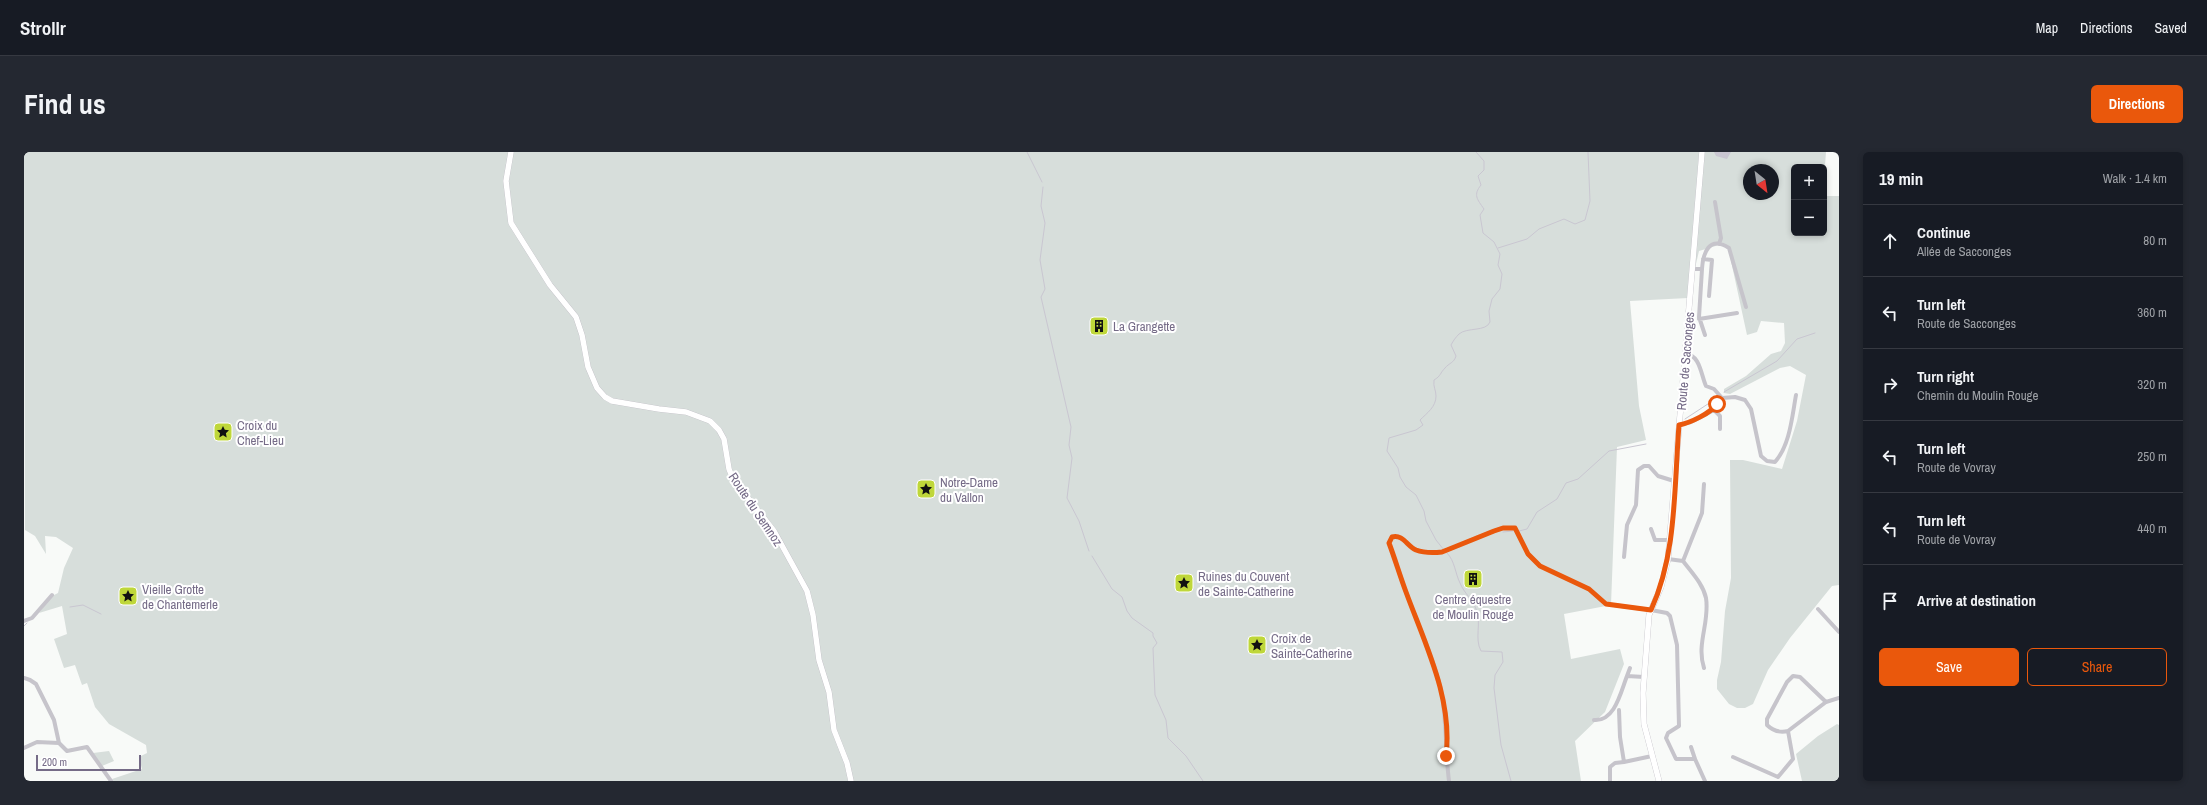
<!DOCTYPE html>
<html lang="en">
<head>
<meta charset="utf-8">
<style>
  :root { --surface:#171b24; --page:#242831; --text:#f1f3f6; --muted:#9ea1a6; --line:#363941; --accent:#ea580c }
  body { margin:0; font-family:"Archivo Narrow",sans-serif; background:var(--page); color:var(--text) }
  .controls { position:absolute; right:12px; top:12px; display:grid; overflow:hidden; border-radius:6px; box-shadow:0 2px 6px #0003 }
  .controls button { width:36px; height:36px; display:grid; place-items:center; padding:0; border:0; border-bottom:1px solid var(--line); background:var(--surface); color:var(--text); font:20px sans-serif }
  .compass { position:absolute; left:1719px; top:12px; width:36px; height:36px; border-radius:50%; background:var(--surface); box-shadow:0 2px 6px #0003; rotate:150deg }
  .scale { position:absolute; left:12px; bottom:10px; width:105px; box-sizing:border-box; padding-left:4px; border:2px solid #756b87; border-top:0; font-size:11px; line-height:14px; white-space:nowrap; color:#756b87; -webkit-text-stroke:3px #fff; paint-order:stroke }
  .stop { position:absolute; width:12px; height:12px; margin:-9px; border:3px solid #ea580c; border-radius:50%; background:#fff }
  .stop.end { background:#ea580c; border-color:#fff; box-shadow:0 1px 4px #0008 }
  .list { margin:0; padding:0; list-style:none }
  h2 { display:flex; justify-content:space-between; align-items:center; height:52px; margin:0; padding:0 16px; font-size:17px }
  h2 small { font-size:13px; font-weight:400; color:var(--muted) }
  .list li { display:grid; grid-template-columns:26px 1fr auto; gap:12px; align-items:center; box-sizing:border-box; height:72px; padding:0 16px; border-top:1px solid var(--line) }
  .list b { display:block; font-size:15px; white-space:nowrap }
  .list p { margin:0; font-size:13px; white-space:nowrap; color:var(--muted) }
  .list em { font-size:13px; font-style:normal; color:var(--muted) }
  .actions { display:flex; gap:8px; padding:12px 16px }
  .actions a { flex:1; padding:9px 0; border:1px solid var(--accent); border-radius:6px; text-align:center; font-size:14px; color:var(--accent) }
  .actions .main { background:var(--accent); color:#fff }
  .icon { flex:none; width:22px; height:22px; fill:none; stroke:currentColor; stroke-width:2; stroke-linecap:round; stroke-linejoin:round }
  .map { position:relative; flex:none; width:1815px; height:629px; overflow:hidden; border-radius:6px }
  header { display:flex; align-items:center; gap:24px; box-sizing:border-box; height:56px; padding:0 20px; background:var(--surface); border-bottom:1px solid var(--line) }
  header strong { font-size:19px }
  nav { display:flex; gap:22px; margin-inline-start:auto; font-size:14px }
  .intro { display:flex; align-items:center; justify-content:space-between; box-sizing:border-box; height:96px; padding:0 24px }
  h1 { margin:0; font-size:28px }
  .button { padding:10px 18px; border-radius:6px; background:var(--accent); color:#fff; font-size:14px; font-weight:700 }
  main { display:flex; gap:24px; padding:0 24px }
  aside { flex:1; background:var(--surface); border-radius:6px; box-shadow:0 2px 6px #0003 }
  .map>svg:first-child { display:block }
</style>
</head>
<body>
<header>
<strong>Strollr</strong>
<nav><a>Map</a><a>Directions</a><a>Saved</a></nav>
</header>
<div class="intro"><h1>Find us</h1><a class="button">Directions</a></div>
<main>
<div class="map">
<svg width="1815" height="629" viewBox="0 0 1815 629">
  <rect width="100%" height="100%" fill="#f8faf8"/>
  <path fill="#d7dedb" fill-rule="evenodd" d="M0,0h1802l-2,27v-12h-30v66h30v-37h15v389l-7,1 -42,52 -22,32 -15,34 -8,4h-8l-8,-4 -12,-15v-9l4,-18 4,-51 6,-33 -1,-118h13l39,9 15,-48 9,-46 -16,-9 -10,2 -50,26 -6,-1v-4l22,-13 25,-22 10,-3 4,-8 -1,-20 -23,-2 -4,11 -10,3 -19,-88 -9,-2 -20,6 -11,47 -58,3 9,105 7,34 -29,7 -6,158 -47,9 7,45 49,-10 4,15 -19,48 -30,29 6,40h-1468l-1,-2 30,-10 -3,-12 8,-4 -1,-8 -37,-21 -14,-17 -8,-24 -5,2 -7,-20 -11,3 -10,-29 13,-5 -5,-28 -23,7 13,-17 6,-3 6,-25 9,-20 -17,-11 -11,-1 1,18 -11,-18 -10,-6zM1725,18h24v24h-24z
    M1813,572l2,1v56h-37l-6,-27 22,-18z
    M85,599l5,10 -12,5 -9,-13z"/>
  <path fill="#c9c6d1" d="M1690,0h17l-4,7 -11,-3z"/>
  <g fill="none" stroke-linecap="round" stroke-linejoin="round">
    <path stroke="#c9c6d1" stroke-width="1" d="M1003,0l15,30
      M1019,35l-2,19 4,17 -5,37 5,29 -4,8 30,130 -2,18 3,13 -5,40 12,23 10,30
      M1474,96l29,-9 12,-10 25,-10 11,5 10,-4 5,-19 -2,-49
      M1700,240l53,-31 20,-22 18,-6
      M1661,267l32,-21
      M1495,379l8,-2 10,-17 20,-13 9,-16 12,-4 31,-28 37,-7
      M1479,380l10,-1
      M1420,398l-8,-10 -10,-19 -2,-10 -8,-16 -10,-8 -6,-10 -2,-9 -11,-17 2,-13 27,-8 7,-5 -3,-5c7,-7 16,-13 16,-24 0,-6 -3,-9 -2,-16 7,-4 6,-7 11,-12 4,-5 9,-5 11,-12l-5,-11c2,-4 5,-8 8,-11 8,-7 27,-2 31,-12l-1,-11 3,-12 8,-10 2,-15 -4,-9 2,-11 -6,-12 -11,-9 -3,-18 4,-6c-7,-10 -11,-14 -3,-24l-3,-9 6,-6v-9l-8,-9
      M1423,401c8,8 8,20 13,30 4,10 13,17 16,26 6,14 -2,29 5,42l21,1 1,10 -8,13 -1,13 7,57 10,36
      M1068,404l20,33 10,8 5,14 5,7 21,15v3l4,7 -4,5 2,47 11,25 2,18 18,18 17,25
      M46,455l13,-2 18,9
      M0,474l3,-3"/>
    <g stroke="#bcb9c1" stroke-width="6">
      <path id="secondary" d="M487,0l-5,29 5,42 39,62 26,32 6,18 6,32 9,21 8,9 7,4 47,8 27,3 24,9 9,9 5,9 5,30 4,10 41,52 33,60 6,24 6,45 10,32 5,38 13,33 4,18
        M1635,629l-15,-57 -1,-31 6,-78 12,-28 7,-28 34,-407"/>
    </g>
    <path stroke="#c6c4cb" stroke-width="4" d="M1691,50l6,36 -2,6
      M1679,107l9,1 -3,36
      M1670,117h8c1,-16 7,-34 27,-21l17,59
      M1678,117l-3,48 6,18
      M1675,167l38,-6
      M1661,202c15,0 16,21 21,32l8,3 8,9
      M1690,258l8,-12 13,-1 10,3 6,9 10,47 6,5 8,1c15,-17 17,-45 21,-67
      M1655,273l12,-3 23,-12 6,6v13
      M1627,377l4,11h15
      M1600,405l3,-32 9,-20 2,-35 6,-4h5l9,10 16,5
      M1644,407l15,2c9,12 20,23 23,37 4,24 -10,46 -2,70
      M1659,409l19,-48 2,-29
      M1794,457l21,23
      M1627,458l16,3 3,3 7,29 2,81 -11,7 -2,5 10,21h19l10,22
      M0,469l8,-3 20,-23
      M1603,524l3,-8
      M0,526l6,2 6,4 18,36 5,23
      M1595,558l1,27 4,25 28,-6
      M1570,568c21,2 27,-29 33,-44l17,1
      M1764,579c-9,2 -15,0 -21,-6v-6l20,-37 6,-6 7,1 26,25
      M1667,595l4,12
      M0,596l13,-6 22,1 8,8 20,-4 24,34
      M1709,605l45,20
      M1754,625l15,-18 -5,-28 38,-29 13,-4
      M1425,629c-4,-31 -2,-60 -8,-91 -8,-34 -23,-65 -35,-98 -6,-16 -11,-33 -17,-49l3,-6c11,-3 15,9 24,13 8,3 17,3 26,2l52,-21 9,-3h12l13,26 12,12 49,23 17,15 45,6
      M1586,629v-14l5,-4 9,-1"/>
    <use href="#secondary" stroke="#fff" stroke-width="5.5"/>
  </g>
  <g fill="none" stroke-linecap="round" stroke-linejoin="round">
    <path stroke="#ea580c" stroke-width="5" d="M1422,604c7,-57 -21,-112 -40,-164 -6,-16 -11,-33 -17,-49l3,-6c11,-3 15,9 24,13 8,3 17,3 26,2l52,-21 9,-3h12l13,26 12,12 49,23 17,15 45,6c26,-57 23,-123 28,-185 11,-2 32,-12 38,-21"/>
  </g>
  <defs>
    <g id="building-square" transform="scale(1)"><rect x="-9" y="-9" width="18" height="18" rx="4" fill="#bfd73a" stroke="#fff"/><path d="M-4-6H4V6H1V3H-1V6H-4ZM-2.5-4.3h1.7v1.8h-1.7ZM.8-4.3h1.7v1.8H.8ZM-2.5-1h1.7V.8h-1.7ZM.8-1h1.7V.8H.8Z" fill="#111"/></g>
    <g id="sight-square" transform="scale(1)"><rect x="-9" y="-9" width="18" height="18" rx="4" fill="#bfd73a" stroke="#fff"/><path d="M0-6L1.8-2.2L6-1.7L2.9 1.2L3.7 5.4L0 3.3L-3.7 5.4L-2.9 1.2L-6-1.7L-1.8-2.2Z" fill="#111"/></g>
  </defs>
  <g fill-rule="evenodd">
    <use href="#building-square" x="1075" y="174"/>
    <use href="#sight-square" x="199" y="280"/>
    <use href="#sight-square" x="902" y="337"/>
    <use href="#building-square" x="1449" y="427"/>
    <use href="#sight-square" x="1160" y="431"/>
    <use href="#sight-square" x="104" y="444"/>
    <use href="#sight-square" x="1233" y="493"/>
  </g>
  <g text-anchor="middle" stroke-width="4" stroke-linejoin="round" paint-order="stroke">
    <g font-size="13" fill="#756b87" stroke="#fff" text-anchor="start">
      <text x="1089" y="179">La Grangette</text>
      <text x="213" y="278">Croix du<tspan x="213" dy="15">Chef-Lieu</tspan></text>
      <text x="916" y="335">Notre-Dame<tspan x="916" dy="15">du Vallon</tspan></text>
      <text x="1174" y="429">Ruines du Couvent<tspan x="1174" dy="15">de Sainte-Catherine</tspan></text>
      <text x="118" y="442">Vieille Grotte<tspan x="118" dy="15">de Chantemerle</tspan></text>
      <text x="1449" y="452" text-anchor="middle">Centre équestre<tspan x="1449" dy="15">de Moulin Rouge</tspan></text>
      <text x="1247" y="491">Croix de<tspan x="1247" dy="15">Sainte-Catherine</tspan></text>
    </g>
    <g font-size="13" fill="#756b87" stroke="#fff">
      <text transform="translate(1661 209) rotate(-85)" y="5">Route de Sacconges</text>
      <text transform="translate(732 357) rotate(56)" y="5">Route du Semnoz</text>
    </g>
  </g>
</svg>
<div class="controls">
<button>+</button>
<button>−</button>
</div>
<svg class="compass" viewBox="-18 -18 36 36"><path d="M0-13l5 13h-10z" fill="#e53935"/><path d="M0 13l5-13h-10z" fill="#9ea1a6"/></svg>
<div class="scale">200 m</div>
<div class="stop" style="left:1693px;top:252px"></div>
<div class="stop end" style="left:1422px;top:604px"></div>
</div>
<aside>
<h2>19 min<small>Walk · 1.4 km</small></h2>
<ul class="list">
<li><svg class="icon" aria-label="ahead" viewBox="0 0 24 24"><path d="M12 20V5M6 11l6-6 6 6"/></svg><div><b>Continue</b><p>Allée de Sacconges</p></div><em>80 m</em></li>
<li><svg class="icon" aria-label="left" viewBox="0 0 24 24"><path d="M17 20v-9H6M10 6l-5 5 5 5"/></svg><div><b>Turn left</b><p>Route de Sacconges</p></div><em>360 m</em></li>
<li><svg class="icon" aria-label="right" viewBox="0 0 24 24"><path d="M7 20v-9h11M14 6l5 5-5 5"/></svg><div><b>Turn right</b><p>Chemin du Moulin Rouge</p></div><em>320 m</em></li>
<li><svg class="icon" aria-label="left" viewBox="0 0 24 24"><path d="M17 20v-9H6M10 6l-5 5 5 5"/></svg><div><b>Turn left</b><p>Route de Vovray</p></div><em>250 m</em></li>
<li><svg class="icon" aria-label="left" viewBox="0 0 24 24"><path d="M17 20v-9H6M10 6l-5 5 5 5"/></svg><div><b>Turn left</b><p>Route de Vovray</p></div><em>440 m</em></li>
<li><svg class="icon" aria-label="arrive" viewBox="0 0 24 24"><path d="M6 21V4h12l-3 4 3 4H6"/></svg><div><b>Arrive at destination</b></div></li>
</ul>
<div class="actions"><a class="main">Save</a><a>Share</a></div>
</aside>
</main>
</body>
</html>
